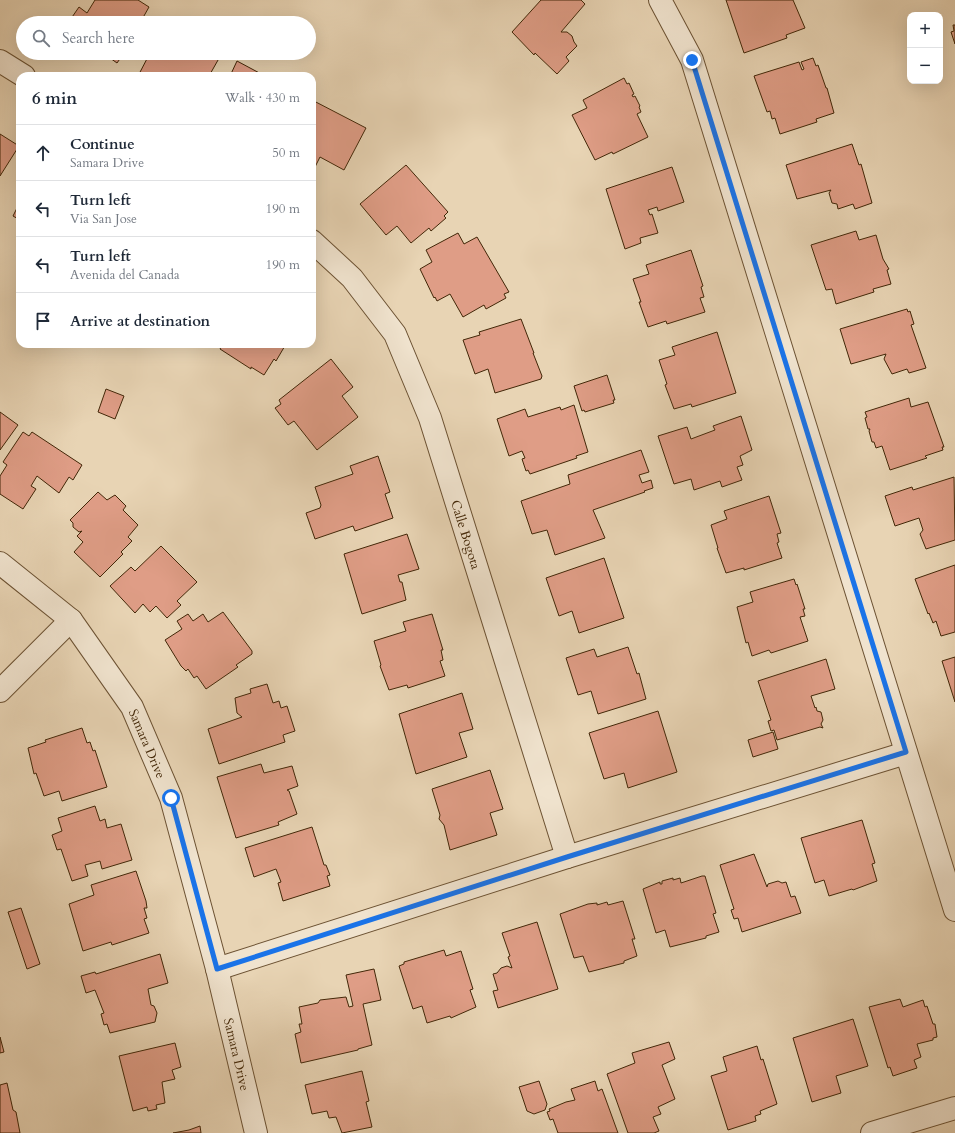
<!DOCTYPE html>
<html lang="en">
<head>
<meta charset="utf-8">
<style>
  :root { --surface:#fff; --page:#f2f2f3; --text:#1f2937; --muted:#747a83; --line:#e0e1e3 }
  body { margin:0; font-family:Cardo,serif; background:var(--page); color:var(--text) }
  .controls { position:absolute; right:12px; top:12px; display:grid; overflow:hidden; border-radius:8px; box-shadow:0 4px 16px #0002 }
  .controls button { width:36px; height:36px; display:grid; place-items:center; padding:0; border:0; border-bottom:1px solid var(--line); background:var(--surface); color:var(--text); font:20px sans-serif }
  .stop { position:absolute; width:12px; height:12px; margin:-9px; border:3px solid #1a73e8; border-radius:50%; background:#fff }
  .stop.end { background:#1a73e8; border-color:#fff; box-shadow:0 1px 4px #0008 }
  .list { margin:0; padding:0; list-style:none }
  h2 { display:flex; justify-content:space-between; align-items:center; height:52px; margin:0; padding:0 16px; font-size:17px }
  h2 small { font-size:13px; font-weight:400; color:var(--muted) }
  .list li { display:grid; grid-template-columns:26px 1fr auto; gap:12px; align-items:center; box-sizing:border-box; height:56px; padding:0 16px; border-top:1px solid var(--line) }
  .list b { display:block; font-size:15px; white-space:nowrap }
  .list p { margin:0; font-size:13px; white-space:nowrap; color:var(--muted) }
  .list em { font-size:13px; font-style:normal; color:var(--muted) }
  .icon { flex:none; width:22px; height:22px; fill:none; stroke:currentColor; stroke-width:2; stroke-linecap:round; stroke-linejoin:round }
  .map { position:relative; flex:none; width:955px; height:1133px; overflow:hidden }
  .search { position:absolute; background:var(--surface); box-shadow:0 4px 16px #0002; left:16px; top:16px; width:300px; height:44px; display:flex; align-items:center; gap:10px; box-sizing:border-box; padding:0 14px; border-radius:22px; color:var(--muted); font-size:15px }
  .panel { position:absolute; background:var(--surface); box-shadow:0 4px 16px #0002; left:16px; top:72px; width:300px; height:276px; border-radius:12px }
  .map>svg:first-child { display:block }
</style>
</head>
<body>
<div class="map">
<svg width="955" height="1133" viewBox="0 0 955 1133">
  <rect width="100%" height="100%" fill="#e8d4b4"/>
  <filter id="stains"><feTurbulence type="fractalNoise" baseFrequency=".005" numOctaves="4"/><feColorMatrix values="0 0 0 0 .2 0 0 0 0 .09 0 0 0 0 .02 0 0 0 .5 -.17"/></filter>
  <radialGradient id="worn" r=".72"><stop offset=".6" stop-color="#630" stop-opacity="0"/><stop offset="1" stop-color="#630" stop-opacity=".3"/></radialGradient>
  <path fill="#df9d86" stroke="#422708" d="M95,0h43l11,7 -9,16h-72l11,-16 8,6z
    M541,0h40l4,4 -24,28h6l5,4 2,6 3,4 -11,11 3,4 -12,13 -22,-21 -1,2 -22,-23z
    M726,0h67l12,28 -19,7 1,3 -43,15z
    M953,25h2v19l-4,-12 3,-1z
    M103,53h21l-7,10z
    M150,53h72l-13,23h-71z
    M813,58l3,8 2,-1 8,23h1l7,25 -18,6 1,3 -37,12 -5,-16 -3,1 -2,-8 -3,1 -13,-36 45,-14 3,8 2,-1 -3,-7z
    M237,61l28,15h-35z
    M624,78l3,6 2,-1 5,11 -2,1 1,2 2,-1 5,10 -1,1 2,5 -4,2 11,23 -35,17 -1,-2 -17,8 -23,-45 15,-7 -4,-8z
    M312,100l54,28 -22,42 -24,-13 -8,16z
    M0,134l19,12 -19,30z
    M852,144l7,21 2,-1 11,39 -17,6 -2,-5 -15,5 -1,-5 -5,-1 -3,-10 2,-3 -34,9 -11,-34z
    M406,165l42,47 -4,4 2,2 -15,13 -2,-3 -18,15 -14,-17 -11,9 -26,-31z
    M672,167l12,35 -26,9 -1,-4 -9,3 2,5 2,-1 6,19 -18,5 1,5 -16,6 -19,-60z
    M20,202v18l-7,-4z
    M856,231l3,9 17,-5 7,24 6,10 -2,1 4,14 -18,5 1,3 -38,12 -4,-15 -6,1 -15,-45z
    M458,233l6,11 13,-7 32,55 -5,2 2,4 -20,11 -2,-4 -21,12 -13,-23 -13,7 -2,-4 -1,1 -14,-29 12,-7 -6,-12z
    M691,250l12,36 -2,1 3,10 -4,1 5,14 -38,12 -1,-3 -18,6 -9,-25h2l-8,-23 16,-5 -3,-9z
    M907,309l1,3 2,-1 4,13 -3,1 15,43 -17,5 -2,-4 -15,5 -8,-15 2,-5 -35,10 -11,-35z
    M521,319l13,34h-1l9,23 -1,3 -46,14 -7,-24 -13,5 -12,-34 17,-5 -1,-3z
    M717,332l19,61 -44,14 -1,-3 -17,5 -9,-24 2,-1 -8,-24 16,-5 -3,-8z
    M223,344h63l-10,17 -2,-2 -10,16 -13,-8v2l-31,-20z
    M331,359l22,28 -11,9 16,21 -41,33 -23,-29 -6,4 -13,-17 6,-4 -2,-4z
    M607,375l8,25h-2l1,3 -29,9 -1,-2 -2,1 -8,-25z
    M106,389l18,7 -9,23 -17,-7z
    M909,398l2,9 17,-5 16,45h-2l1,3 -18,6 2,2 -37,12 -8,-24 -6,2 -2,-6h-2l-3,-11 1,-2h-2l-3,-11 2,-1 -2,-5z
    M574,405l14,47 -12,4 1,2 -47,16 -2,-4 -2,1 -4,-12 3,-1 -3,-7 -13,5 -12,-37 28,-10 3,8 32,-10 1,3z
    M0,412l18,13 -18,25z
    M741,416l11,34 -12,6 3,9 -6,2 5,13 -20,7 -2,-6 -26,9 -3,-11 -17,5 -16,-48 29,-9 4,12 24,-9 -2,-4z
    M23,432l6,4 3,-4 50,33 -9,15 -4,-3 -10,16 -22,-17 -6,10 5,3 -13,20 -23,-15v-18l7,-11 -4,-3z
    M641,450l8,22 -10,3 3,8 9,-3 2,8 -9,3 1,1 -52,18 12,28 -50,17 -8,-25 -15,4 -11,-33 49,-17 -2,-9z
    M378,456l12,36 -5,2 8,24 -38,13 -2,-5 -38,13 -9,-26 14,-5 1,-3 -6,-18 38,-13 -3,-8z
    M954,477l1,63 -29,9 -6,-15 3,-4 -4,-12 -24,8 -10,-30 27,-9 1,3z
    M98,492l9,8 8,-5 11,11 -3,4 15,15 -10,12 4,4 -11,11 2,2 -23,23 -26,-25 9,-10 -6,-6 5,-5 -3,1 -6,-5v-4l-3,-3z
    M769,496l12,37 -4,1 2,8 -2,1 5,15 -38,12v-2l-18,5 -9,-25h1l-7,-23 16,-6 -3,-8z
    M407,534l12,35 -21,6 2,7h2l4,18 -44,14 -18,-60z
    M161,546l36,36 -20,19 4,4 -14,13 -11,-12 -6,6 -7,-8 -8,9 -25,-27 21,-19 4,4z
    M604,558l20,60 -45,15 -7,-22 -13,5 -13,-38z
    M955,565v67l-14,4 -5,-15 -3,2 -4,-10 -1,1 -13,-35z
    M794,579l2,6 1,-1 8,25h-2l2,7 -5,1 8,24 -37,12 -2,-3 -17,6 -4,-14 -2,1 -9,-36 16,-5 -3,-10z
    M223,612l29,39v3l-16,11 2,2 -32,22 -9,-13 -3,2 -6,-9 -2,2 -5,-5 -16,-26 17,-11 -5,-8 11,-7 5,7 10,-7 5,8z
    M432,614l11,36h-2l2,10 -3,1 5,15 -37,12 -1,-3 -18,5 -9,-24 1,-1 -7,-24 32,-10 -3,-9z
    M628,647l9,27 2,-1 7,26 -48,15 -7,-23 -13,4 -12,-37 28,-9 3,8z
    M955,657v45l-13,-41z
    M826,659l9,30 -24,7 4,12 1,-1 1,4 4,1 2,8 -2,4 2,4 -3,-1 -43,13 -3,-10 -3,1 -3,-10 3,-1 -13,-39z
    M267,684l6,19 6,-2 2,7 6,-2 8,25 -12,4 2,7 -66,22 -11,-35 34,-12 -5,-4 -2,-15 16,-5 -1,-4z
    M462,693l11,36 -14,4 8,24 -51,17 -17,-60z
    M658,711l19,61 -49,16 -4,-15 -20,6 -15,-46z
    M82,728l5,15 3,-1 3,9 2,-1 12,37 -45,14 -3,-10 -15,5 -8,-23 -2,1 -6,-26 18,-6 -1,-2z
    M773,732l5,17 -25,8 -5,-17z
    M261,764l3,9 28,-7 6,20 -11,4 2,1 8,23 -19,8 1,3 -43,13 -19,-61z
    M490,770l13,39 -13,4 7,22 -47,15 -6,-25 -5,-6 1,-4 -8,-26z
    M95,806l5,15 5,-2 2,9 14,-4 11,36 -30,9 -2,-8 -15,4 3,11 -16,5 -11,-32 -4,1 -5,-15 10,-4 -4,-13z
    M862,820l13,43 -3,1 5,17 -24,9 -1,-1 -23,7 -5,-16 -9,3 -14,-45z
    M312,827l12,38h2l4,10 -3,1 3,10 -47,15 -5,-18 3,-1 -5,-13 -22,8 -9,-29z
    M754,854l13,33 1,-3 10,-3 4,2 4,-1 5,15 4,-1 6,17 -59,19 -4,-14 -4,1 -3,-9 3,-1 -14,-44z
    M136,871l10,30 1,7h-3l3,10 -3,1 5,14 -37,12 -1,-3 -28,9 -14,-47 25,-9 -3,-10z
    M702,876h3l11,37 -3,1 6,18 -13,4v2l-36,9 -5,-17 -9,3 -13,-44 17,-7v2h2v-3l11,-3v2l7,-2 1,5z
    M623,901l12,38h-3l5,17 -13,5v2l-35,9 -6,-16 -9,2 -14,-44 28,-10 9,-1v2l10,-3 1,3z
    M21,908l19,56 -13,5 -19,-57z
    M537,922l21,67 -60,19 -5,-17 5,-1 -5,-16 4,-1 4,-5 6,-2 5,2 -4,-11 2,-1 -8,-23z
    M444,950l2,6 15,-5 12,38 -3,1 6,17 -25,11 -1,-2 -23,7 -5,-17 -9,3 -14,-43 5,-2v-2z
    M160,954l8,29 -20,6 3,16 3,1 3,7 -2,9 -45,11 -3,-9 -3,1 -3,-11 3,-1 -9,-23 -9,3 -5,-17 14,-4 1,2z
    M374,969l7,31 -18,4 9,41 -14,4v1l-57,13 -6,-29 6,-2 -2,-8h3l-3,-17 19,-4 2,-3 26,-3 3,10 4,-1 -7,-31z
    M900,999l3,8 20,-7 2,7 2,-1 6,18h2l2,13 -4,1v2l-16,4 4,13 -7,3 3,8 -24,8 -3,-9 -2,1 -19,-61z
    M853,1019l15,47 -32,10 5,17 -29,9 -19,-64z
    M0,1037l4,15 -4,1z
    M669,1042l6,17 -13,6 13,34 -17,8 3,7 -8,3 6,14 -5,2h-26l-21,-59 28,-11 -3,-10z
    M175,1043l6,24 -9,3 3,9 -13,3 3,21 -9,2 1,4 -9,2 -1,-4 -14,4 -14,-55z
    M757,1046l4,14 2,-1 14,45 -17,7 1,3 -6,2 1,5 -28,9 -17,-54 16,-5 -4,-14z
    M362,1071l7,30 -3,1 6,25 -30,6 -6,-16 -7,1 -2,-7 -15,3 -7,-29z
    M539,1081l8,23 -2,6 -11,4 -7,-3 -8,-24z
    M595,1081l3,10 4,-2 16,44h-60l-5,-14 -3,1 -3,-8 3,-1 -1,-2 17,-7 9,-2 -4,-11z
    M7,1083l6,27 3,2 4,21h-20v-48z
    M200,1126l1,7h-28l16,-3z"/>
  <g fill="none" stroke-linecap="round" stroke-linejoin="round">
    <g stroke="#6c5233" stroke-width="24">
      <g id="street">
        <path d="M660,0l32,60 263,850"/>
        <path d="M0,61l24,15"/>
        <path id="s1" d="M312,241l40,37 43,56 35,84 137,439"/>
        <path id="s2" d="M0,563l71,57 61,87 39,91 46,171 39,164"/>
        <path d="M0,691l71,-71"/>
        <path d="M217,969l350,-112 339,-104"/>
        <path d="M872,1133l83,-25"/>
      </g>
    </g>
    <use href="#street" stroke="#f0e3ce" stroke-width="22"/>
  </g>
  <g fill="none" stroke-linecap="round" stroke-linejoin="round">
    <path stroke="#1a73e8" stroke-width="5" d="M171,798l46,171 350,-112 339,-105 -214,-692"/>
  </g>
  <g text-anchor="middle" stroke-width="4" stroke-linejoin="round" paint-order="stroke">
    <g font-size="13" fill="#422708" stroke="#f0e3ce">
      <text dy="5" stroke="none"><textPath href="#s1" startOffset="338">Calle Bogota</textPath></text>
      <text dy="5" stroke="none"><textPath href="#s2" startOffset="237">Samara Drive</textPath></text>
      <text dy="5" stroke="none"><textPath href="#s2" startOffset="561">Samara Drive</textPath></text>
    </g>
  </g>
  <rect width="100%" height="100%" filter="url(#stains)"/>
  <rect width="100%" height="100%" fill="url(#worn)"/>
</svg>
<div class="controls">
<button>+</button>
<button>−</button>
</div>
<div class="stop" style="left:171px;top:798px"></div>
<div class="stop end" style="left:692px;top:60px"></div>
<div class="search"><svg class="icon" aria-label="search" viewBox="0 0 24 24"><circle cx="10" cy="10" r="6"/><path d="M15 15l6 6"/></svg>Search here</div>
<section class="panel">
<h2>6 min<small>Walk · 430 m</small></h2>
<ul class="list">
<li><svg class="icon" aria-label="ahead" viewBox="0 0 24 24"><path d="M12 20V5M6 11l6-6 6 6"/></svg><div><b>Continue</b><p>Samara Drive</p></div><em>50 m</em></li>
<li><svg class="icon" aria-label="left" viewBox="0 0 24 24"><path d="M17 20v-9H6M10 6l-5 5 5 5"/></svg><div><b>Turn left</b><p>Via San Jose</p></div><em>190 m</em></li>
<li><svg class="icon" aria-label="left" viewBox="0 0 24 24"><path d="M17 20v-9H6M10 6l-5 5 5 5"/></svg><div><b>Turn left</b><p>Avenida del Canada</p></div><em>190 m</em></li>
<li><svg class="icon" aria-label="arrive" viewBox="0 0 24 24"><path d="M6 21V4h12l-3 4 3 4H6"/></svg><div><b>Arrive at destination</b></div></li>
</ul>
</section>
</div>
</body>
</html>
